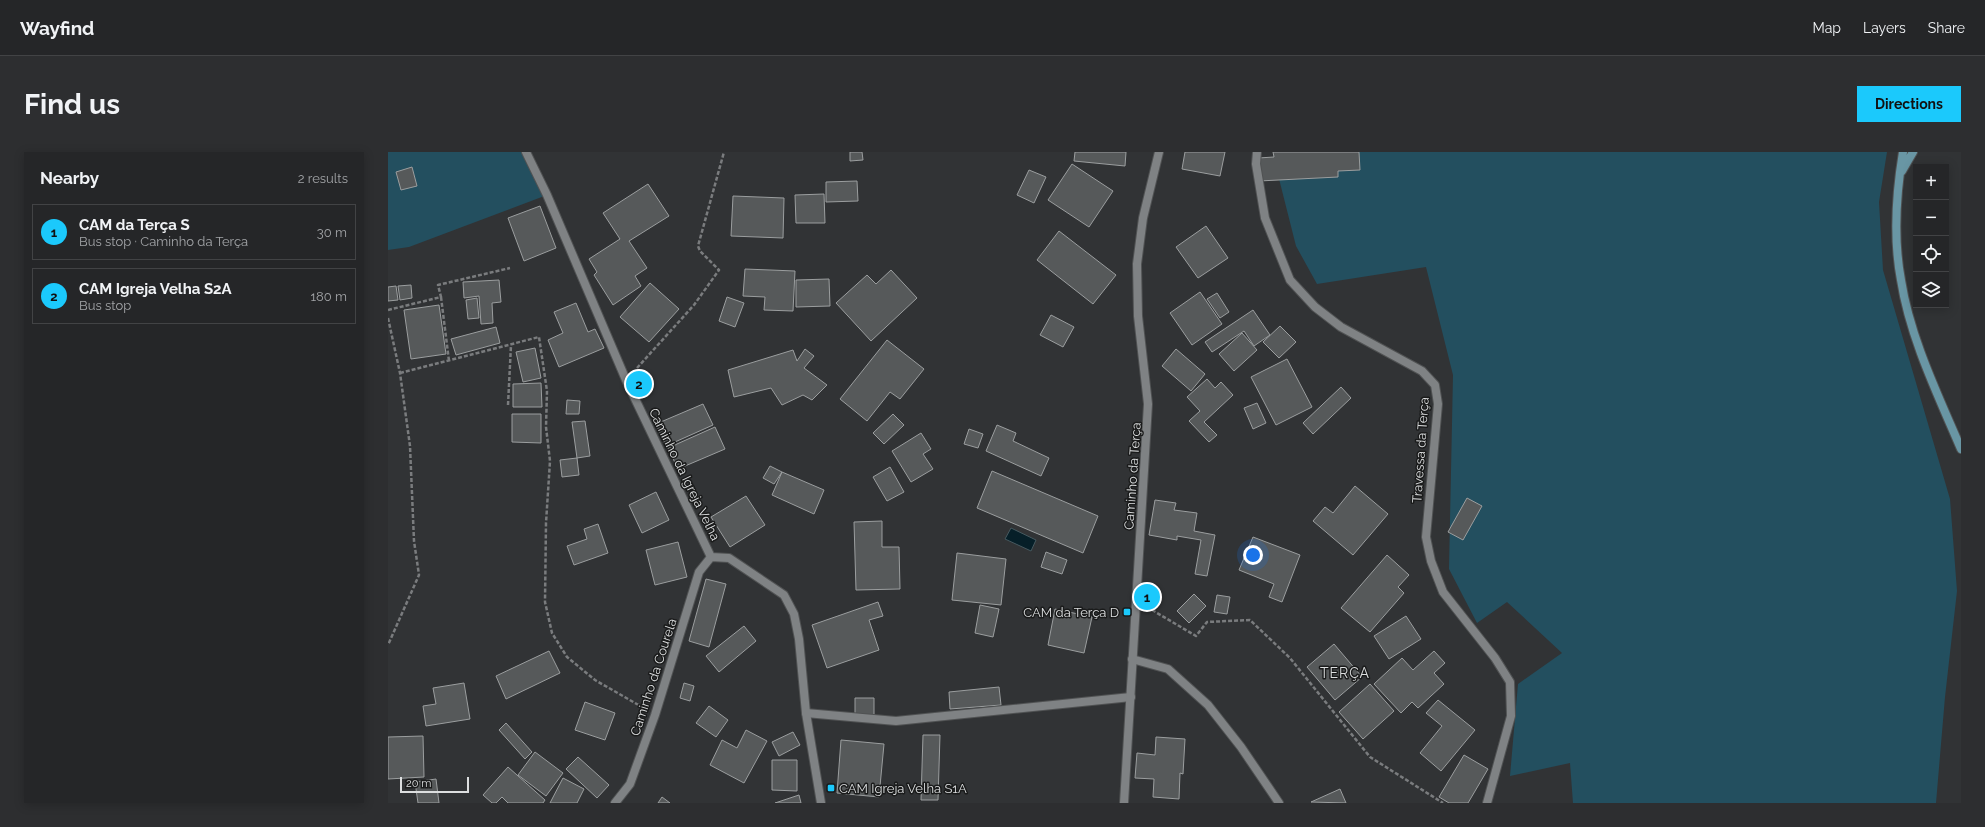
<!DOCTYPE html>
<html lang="en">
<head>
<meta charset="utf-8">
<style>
  :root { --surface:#252628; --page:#2d2e30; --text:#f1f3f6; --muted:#a3a5a8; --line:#424345; --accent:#1bc9fc }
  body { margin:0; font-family:Raleway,sans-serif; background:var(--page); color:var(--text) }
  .controls { position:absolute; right:12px; top:12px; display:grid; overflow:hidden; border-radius:0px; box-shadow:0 2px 10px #0003 }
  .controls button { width:36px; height:36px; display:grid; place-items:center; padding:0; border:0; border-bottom:1px solid var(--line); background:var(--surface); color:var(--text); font:20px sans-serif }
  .scale { position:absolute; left:12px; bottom:10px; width:69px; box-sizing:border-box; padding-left:4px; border:2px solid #dddfe0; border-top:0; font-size:11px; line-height:14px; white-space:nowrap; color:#dddfe0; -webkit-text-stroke:3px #1a1b1b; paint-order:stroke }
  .you { position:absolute; left:865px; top:403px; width:14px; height:14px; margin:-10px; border:3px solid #fff; border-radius:50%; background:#1a73e8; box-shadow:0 0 0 6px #1a73e833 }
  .badge { display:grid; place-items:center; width:26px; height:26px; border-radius:50%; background:var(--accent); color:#111; font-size:13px; font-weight:700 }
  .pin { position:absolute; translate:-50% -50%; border:2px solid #fff; box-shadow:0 1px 4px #0006 }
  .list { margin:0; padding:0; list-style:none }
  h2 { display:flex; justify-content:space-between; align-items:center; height:52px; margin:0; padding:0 16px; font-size:17px }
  h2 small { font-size:13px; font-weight:400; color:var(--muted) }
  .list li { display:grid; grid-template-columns:26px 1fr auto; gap:12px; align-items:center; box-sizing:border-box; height:56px; margin:0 8px 8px; padding:0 8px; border:1px solid var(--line); border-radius:0px }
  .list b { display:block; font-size:15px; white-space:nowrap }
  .list p { margin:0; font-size:13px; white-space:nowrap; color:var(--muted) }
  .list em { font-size:13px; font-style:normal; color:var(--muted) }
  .icon { flex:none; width:22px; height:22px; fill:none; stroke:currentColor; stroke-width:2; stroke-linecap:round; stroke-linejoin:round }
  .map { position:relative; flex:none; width:1573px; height:651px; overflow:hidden; border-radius:0px }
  header { display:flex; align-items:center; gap:24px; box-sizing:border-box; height:56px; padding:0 20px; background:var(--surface); border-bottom:1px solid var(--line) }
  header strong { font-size:19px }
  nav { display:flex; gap:22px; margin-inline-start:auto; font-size:14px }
  .intro { display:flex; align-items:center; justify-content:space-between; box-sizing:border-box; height:96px; padding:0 24px }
  h1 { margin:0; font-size:28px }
  .button { padding:10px 18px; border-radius:0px; background:var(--accent); color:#111; font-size:14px; font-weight:700 }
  main { display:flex; gap:24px; padding:0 24px }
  aside { flex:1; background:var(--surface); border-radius:0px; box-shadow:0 2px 10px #0003 }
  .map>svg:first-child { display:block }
</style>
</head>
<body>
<header>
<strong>Wayfind</strong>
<nav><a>Map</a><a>Layers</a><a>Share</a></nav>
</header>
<div class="intro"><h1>Find us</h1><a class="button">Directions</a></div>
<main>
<aside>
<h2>Nearby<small>2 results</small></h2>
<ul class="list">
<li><span class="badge">1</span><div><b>CAM da Terça S</b><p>Bus stop · Caminho da Terça</p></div><em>30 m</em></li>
<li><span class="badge">2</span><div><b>CAM Igreja Velha S2A</b><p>Bus stop</p></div><em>180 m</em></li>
</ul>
</aside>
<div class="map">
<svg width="1573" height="651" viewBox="0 0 1573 651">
  <rect width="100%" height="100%" fill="#313335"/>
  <path fill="#234f5f" d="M0,0h138l21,43 -138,52 -21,3z
    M917,0h582l-8,50 4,68 67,229 7,92 -12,106 -9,106h-363l-3,-40 -60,13 8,-92 44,-31 -55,-51 -30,21 -28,-54 4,-194 -27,-108 -109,17 -21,-38 -22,-87z"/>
  <path fill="#061f28" stroke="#46595f" d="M623,376l25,12 -5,11 -26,-12z"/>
  <path fill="#56595a" stroke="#9b9e9f" d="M462,0h12l1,8 -13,1z
    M687,0h51l-1,14 -51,-5z
    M797,0h40l-5,24 -38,-7z
    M885,0h86l1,18 -22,1v6l-79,4 -1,-23 16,-1z
    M684,12l41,27 -24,36 -41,-27z
    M24,15l5,19 -16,4 -5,-18z
    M641,18l17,7 -12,26 -17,-8z
    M469,29l1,20 -32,1v-20z
    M260,32l21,32 -40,25 18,27 -12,8 6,10 -28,19 -19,-30 3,-3 -8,-13 31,-20 -17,-26z
    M436,42l1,29h-29l-1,-28z
    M345,44l51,2 -1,40 -52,-2z
    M152,54l16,42 -32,13 -16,-43z
    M818,74l22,32 -30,20 -22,-31z
    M671,79l57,44 -23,29 -56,-44z
    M357,117l50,2 -2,40 -29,-1 1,-13 -22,-1z
    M503,118l26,28 -46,43 -35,-38 31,-28 9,9z
    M441,127l1,27 -34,1v-27z
    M111,128l2,22 -9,1 1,20 -12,1 -2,-28 -15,2 -1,-16z
    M262,131l29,26 -30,33 -29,-25z
    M23,133l1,13 -12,2 -2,-14z
    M8,134l2,14 -10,1v-14z
    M812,140l22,32 -30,21 -22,-32z
    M829,141l12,19 -9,6 -13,-19z
    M339,145l17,6 -9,24 -16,-6z
    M89,146l2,20 -11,1 -2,-19z
    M188,151l12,29 7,-3 9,19 -45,19 -11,-27 15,-7 -9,-21z
    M51,153l7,49 -35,5 -7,-49z
    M865,158l17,25 -16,11 -10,-15 -32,21 -7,-10z
    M663,163l23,12 -11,20 -23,-12z
    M892,174l16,16 -17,16 -16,-16z
    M108,175l4,16 -44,12 -5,-16z
    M854,181l15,17 -23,21 -15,-17z
    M499,188l37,29 -24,30 -10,-7 -23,29 -27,-22z
    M147,196l6,30 -18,4 -7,-30z
    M417,197l9,7 -10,12 23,17 -15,15 -9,-5 -21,10 -11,-17 -37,9 -6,-27 65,-20 4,11z
    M788,197l29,25 -14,17 -29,-25z
    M899,207l25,48 -36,18 -25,-48z
    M819,227l8,9 6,-6 12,13 -29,27 13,13 -8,7 -20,-21 11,-10 -13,-14z
    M153,231l1,24h-29v-23z
    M953,235l10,11 -38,36 -10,-11z
    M179,248l13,1 -1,13h-13z
    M869,251l9,20 -13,6 -9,-21z
    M315,252l10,21 -47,21 -10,-22z
    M124,262h29v29l-29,-1z
    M505,262l11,11 -20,19 -11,-11z
    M197,269l5,35 -13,2 -5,-36z
    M609,273l19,8 -3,8 36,17 -8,18 -55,-25z
    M327,275l10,22 -47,20 -10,-21z
    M581,277l14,5 -5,14 -14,-4z
    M533,281l10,16 -8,5 10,15 -22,13 -19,-31z
    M189,306l2,17 -17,2 -2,-17z
    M382,314l12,6 -8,12 -11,-6z
    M502,315l14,25 -17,9 -14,-24z
    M604,319l106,45 -15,37 -106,-45z
    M394,320l42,18 -10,24 -42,-19z
    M967,334l33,28 -35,41 -40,-34 12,-14 8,6z
    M268,340l13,28 -27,13 -13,-28z
    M358,344l19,29 -35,22 -19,-30z
    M1079,346l15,8 -19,34 -15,-8z
    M767,348l21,3 -2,7 23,3 -3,18 21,4 -8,41 -12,-2 6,-34 -24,-4v4l-28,-5z
    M494,369v26h17l1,42 -44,1 -2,-68z
    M210,372l10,29 -34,12 -7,-19 20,-7 -3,-10z
    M865,385l47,18 -18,47 -13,-5 5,-13 -35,-14z
    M290,390l9,35 -32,8 -9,-35z
    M658,400l21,8 -5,14 -21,-7z
    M569,401l49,6 -5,46 -49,-5z
    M999,403l22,20 -11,12 6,6 -34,39 -29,-24z
    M318,427l20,5 -17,63 -20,-6z
    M806,442l12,12 -17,17 -12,-12z
    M829,443l13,2 -3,17 -13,-2z
    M490,450l5,14 -14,4 10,30 -52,18 -15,-43z
    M592,453l19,4 -6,28 -18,-4z
    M667,457l37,8 -8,36 -36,-8z
    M1018,464l15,23 -32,20 -15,-23z
    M356,474l12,15 -37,31 -13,-16z
    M946,492l28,33 -27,23 -28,-33z
    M161,499l11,22 -54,26 -10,-23z
    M1046,499l11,12 -11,10 10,11 -26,24 -6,-6 -11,11 -27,-29 28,-26 11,12z
    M76,531l6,36 -44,7 -3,-20 13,-2 -3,-16z
    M296,531l10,3 -4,15 -10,-3z
    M982,532l24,27 -31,28 -24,-27z
    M611,535l2,18 -51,4 -1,-17z
    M467,546h19v19l-19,-1z
    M1050,548l37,30 -34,41 -21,-18 22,-27 -16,-13z
    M197,550l30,11 -10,27 -30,-10z
    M321,554l19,14 -12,17 -20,-14z
    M118,571l26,29 -7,7 -26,-29z
    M358,578l21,11 -23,42 -34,-18 12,-25 15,8z
    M405,580l7,13 -21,11 -7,-14z
    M535,583h17l-2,65h-17z
    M35,584l1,41 -36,2v-42z
    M768,585l29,2 -2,35 -3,-1 -1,26 -26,-2 1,-18 -19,-1 2,-25 18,2z
    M453,588l43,4 -5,53 -42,-4z
    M147,600l28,21 -17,23 -28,-21z
    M1076,603l24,14 -20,34h-19l-10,-6z
    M190,605l31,28 -12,13 -31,-29z
    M384,608h25v31l-25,-1z
    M120,615l37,33 -2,3h-35l-6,-6 -6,6h-4l-9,-8z
    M175,626l21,11 -7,14h-27z
    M48,627l3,24h-21l-3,-21z
    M952,637l6,14 -35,-1z
    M411,643l2,8h-26z
    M274,645l8,6h-12z"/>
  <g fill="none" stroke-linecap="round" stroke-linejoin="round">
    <g stroke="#505253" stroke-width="10">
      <path id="lane" d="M744,507l36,10 40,36 33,42 38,56
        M418,561l90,8 235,-24"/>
    </g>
    <g stroke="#505253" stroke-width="10">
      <path id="street" d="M138,0l21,43 79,185 85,177
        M869,0l-1,12 9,54 25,62 25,27 26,20 81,44 13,14 3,19 -12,133 5,24 12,31 52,66 15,24 1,34 -24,87
        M323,405l18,1 55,37 10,19 5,25 7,74 15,90
        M227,651l15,-19 25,-69 44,-143 12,-15
        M736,651l24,-399 -10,-88 -1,-52 6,-46 16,-66"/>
    </g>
    <g stroke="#505253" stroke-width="10">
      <path id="secondary" d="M1515,0c-7,42 -10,86 -2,128 9,58 37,115 60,169
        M1514,19l11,-19"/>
    </g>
    <path stroke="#7a7c7e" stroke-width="2.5" stroke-dasharray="4 2" stroke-linecap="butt" d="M53,145l8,64
      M0,158l53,-13 -3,-12 72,-17
      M0,166l12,55 10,73 4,95 5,34 -31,70
      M249,216l57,-63 25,-35 -19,-19 -2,-5 26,-94
      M12,221l139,-36 8,54 -1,36 4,34 -4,62 -1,79 7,31 15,24 28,23 47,27
      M120,253l3,-60
      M764,458l44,26 11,-14 43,-2 40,38 80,99 73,46"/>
    <use href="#lane" stroke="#7f8284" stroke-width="8"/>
    <use href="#street" stroke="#7f8284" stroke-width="8"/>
    <use href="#secondary" stroke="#6996a4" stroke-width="8"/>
  </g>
  <g fill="#1bc9fc" stroke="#1a1b1b" stroke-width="1.5">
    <rect x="735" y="456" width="8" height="8" rx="2"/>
    <rect x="439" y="632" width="8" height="8" rx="2"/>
  </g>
  <g text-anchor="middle" stroke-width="3" stroke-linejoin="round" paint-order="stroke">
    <g font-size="13" fill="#dddfe0" stroke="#1a1b1b">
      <text transform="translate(1032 298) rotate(-86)" y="5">Travessa da Terça</text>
      <text transform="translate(297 322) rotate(64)" y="5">Caminho da Igreja Velha</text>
      <text transform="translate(744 324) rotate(-86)" y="5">Caminho da Terça</text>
      <text transform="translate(265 525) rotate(-72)" y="5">Caminho da Courela</text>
    </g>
    <g font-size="13" fill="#dddfe0" stroke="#1a1b1b" text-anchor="end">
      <text x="731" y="465">CAM da Terça D</text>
      <text x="451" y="641" text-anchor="start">CAM Igreja Velha S1A</text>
    </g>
    <g font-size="14" letter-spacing="1" fill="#dddfe0" stroke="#1a1b1b">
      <text x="957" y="526">TERÇA</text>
    </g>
  </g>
</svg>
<div class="controls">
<button>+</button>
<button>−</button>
<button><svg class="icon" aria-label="locate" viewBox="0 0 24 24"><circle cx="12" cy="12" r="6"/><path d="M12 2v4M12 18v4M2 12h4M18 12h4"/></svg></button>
<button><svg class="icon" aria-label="layers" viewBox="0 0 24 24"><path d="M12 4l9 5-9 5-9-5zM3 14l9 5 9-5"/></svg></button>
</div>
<div class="scale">20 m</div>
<div class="you"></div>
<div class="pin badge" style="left:759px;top:445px">1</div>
<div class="pin badge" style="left:251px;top:232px">2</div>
</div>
</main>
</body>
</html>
